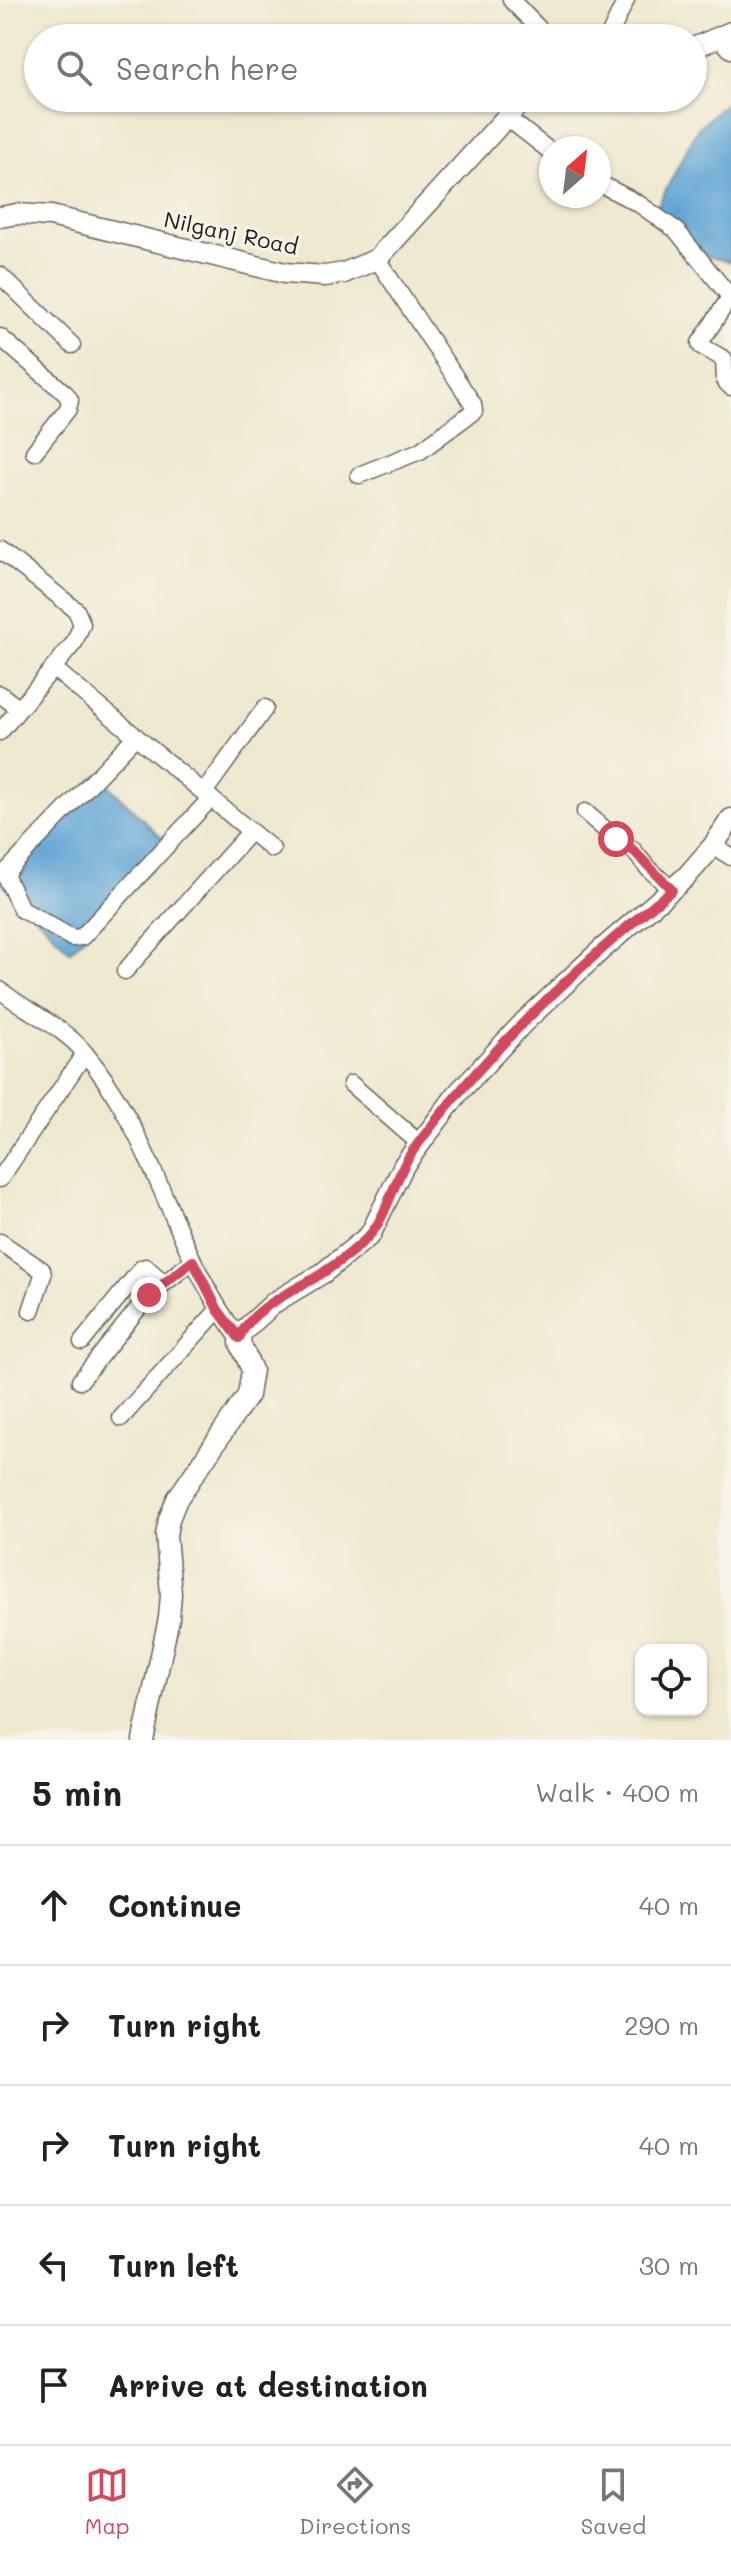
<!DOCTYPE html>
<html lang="en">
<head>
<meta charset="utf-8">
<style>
  :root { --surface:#fff; --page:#f2f2f2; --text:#222; --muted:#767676; --line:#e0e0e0; --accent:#d1495b }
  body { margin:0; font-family:Mali,sans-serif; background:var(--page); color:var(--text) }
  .controls { position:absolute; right:24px; bottom:24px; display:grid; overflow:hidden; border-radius:16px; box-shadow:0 2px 6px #0004 }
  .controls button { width:72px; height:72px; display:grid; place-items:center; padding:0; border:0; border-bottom:2px solid var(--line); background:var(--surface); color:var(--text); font:40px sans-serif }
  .compass { position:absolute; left:539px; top:136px; width:72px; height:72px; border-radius:50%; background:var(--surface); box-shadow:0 2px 6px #0004; rotate:28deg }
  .stop { position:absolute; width:24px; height:24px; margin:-18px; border:6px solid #d1495b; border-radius:50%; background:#fff }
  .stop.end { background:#d1495b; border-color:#fff; box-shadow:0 2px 8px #0008 }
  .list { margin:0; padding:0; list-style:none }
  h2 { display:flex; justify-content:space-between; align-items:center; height:104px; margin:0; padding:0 32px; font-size:34px }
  h2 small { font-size:26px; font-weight:400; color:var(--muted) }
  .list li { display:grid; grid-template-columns:52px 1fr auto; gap:24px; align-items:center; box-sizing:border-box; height:120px; padding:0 32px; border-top:2px solid var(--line) }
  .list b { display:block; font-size:30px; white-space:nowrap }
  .list em { font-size:26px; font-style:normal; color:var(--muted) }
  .icon { flex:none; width:44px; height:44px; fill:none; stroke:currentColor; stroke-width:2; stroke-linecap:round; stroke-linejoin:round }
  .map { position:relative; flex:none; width:731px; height:1740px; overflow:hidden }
  .search { position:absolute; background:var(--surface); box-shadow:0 2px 6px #0004; left:24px; right:24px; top:24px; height:88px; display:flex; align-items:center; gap:20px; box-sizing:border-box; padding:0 28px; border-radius:44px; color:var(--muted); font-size:30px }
  .sheet { height:704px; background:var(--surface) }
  nav { display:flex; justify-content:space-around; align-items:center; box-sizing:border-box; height:112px; border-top:2px solid var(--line); background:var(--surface); font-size:22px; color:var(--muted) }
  nav a { display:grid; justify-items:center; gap:4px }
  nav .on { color:var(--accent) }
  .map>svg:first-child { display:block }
</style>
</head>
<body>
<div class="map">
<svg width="731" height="1740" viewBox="0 0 731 1740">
  <rect width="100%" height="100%" fill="#f7f3e8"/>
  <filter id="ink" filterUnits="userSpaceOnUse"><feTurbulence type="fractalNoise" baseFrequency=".0125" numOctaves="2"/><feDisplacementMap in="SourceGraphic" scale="16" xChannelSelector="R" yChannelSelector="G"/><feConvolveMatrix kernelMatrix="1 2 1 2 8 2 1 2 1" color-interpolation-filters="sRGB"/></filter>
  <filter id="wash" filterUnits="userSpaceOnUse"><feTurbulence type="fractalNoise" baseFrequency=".006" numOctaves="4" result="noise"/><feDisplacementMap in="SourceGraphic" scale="32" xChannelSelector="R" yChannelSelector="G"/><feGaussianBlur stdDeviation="1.8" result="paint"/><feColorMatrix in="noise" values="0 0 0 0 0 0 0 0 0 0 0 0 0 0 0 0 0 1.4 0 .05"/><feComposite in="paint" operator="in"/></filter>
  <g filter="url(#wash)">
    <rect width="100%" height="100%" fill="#efe8ce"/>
    <path fill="#5fa4d4" stroke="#3e6078" stroke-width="2" d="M731,98v164l-24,-6 -51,-47 42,-81z
      M98,775l74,73 -102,103 -70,-71v-16z"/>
  </g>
  <g filter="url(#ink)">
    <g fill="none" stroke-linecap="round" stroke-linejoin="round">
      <g stroke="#66635a" stroke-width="19">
        <path id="minor" d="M511,0l37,38
          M608,38l18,-38
          M720,38l11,12
          M505,116l46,36
          M599,183l40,21 37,26 55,68
          M0,275l72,70
          M730,297l-30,46 1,3 23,13 1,22 6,6
          M0,337l66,57 4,6 -2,9 -34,43
          M359,475l61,-24 54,-40 -1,-7 -96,-145
          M0,550l76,60 6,14 -8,19 -74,89
          M53,668l219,181
          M0,694l18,14
          M136,736l-129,135 -1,6 15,32 51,29 10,-1 129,-139
          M205,791l60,-83
          M585,812l31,27 17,11 14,17 25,23
          M713,846l18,11
          M125,971l125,-139
          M0,990c27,22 61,35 84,62 71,84 89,199 155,286
          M351,1084l68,59
          M0,1179l85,-126
          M0,1242l42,28 1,5 -12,36
          M82,1342l60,-74 4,-1 18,16
          M80,1381l69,-86 44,-34
          M121,1418l97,-108"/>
      </g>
      <g stroke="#66635a" stroke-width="23">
        <path id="tertiary" d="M693,48l38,-16
          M0,217l17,-3 34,2 234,57 40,3 19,-3 33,-14 147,-161
          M143,1740l26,-122 2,-24 -5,-59 3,-16 8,-20 71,-104 4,-25 -12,-27 1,-10 34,-31 48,-29 47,-38 34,-70 54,-72 66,-71 77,-72 85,-73 27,-31 18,-27"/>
      </g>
      <use href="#minor" stroke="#fff" stroke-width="16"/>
      <use href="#tertiary" stroke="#fff" stroke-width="20"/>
    </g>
  </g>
  <g fill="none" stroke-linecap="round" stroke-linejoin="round" filter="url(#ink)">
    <path stroke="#d1495b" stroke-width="10" d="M149,1295l44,-34 25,49 21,28c14,-33 58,-47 85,-66 15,-10 30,-21 43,-34 21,-21 27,-61 45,-86 72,-99 165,-185 260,-262l-41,-42 -15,-9"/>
  </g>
  <g text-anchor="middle" stroke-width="6" stroke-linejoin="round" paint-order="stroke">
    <g font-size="22" fill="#1c1c1c" stroke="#f7f3e8">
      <text transform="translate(231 233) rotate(12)" y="8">Nilganj Road</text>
    </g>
  </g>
</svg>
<div class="controls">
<button><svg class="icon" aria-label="locate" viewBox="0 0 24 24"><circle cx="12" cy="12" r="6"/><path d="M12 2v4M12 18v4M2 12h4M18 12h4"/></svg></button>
</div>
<svg class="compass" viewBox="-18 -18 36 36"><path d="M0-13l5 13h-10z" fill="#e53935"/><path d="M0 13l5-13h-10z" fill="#767676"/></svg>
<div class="stop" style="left:616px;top:839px"></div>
<div class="stop end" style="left:149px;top:1295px"></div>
<div class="search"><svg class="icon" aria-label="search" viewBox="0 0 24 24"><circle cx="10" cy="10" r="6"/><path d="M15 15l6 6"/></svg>Search here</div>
</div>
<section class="sheet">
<h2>5 min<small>Walk · 400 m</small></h2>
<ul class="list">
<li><svg class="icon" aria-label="ahead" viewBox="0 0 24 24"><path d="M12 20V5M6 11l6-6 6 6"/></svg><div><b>Continue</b></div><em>40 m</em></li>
<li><svg class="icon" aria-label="right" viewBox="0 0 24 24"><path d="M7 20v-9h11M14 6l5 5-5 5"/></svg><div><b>Turn right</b></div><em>290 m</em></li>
<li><svg class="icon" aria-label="right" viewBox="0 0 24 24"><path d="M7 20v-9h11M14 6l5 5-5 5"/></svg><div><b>Turn right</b></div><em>40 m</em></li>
<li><svg class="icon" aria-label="left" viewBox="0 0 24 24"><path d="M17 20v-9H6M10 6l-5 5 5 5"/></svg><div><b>Turn left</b></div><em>30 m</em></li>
<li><svg class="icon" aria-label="arrive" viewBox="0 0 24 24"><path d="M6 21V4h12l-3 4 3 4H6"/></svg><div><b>Arrive at destination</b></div></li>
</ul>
</section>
<nav>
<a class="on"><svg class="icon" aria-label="map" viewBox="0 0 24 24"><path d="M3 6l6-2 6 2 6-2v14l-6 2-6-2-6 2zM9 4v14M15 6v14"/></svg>Map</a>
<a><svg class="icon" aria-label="directions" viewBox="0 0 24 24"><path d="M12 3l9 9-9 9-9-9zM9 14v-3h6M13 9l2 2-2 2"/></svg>Directions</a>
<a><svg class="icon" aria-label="saved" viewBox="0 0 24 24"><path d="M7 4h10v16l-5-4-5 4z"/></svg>Saved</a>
</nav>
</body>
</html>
